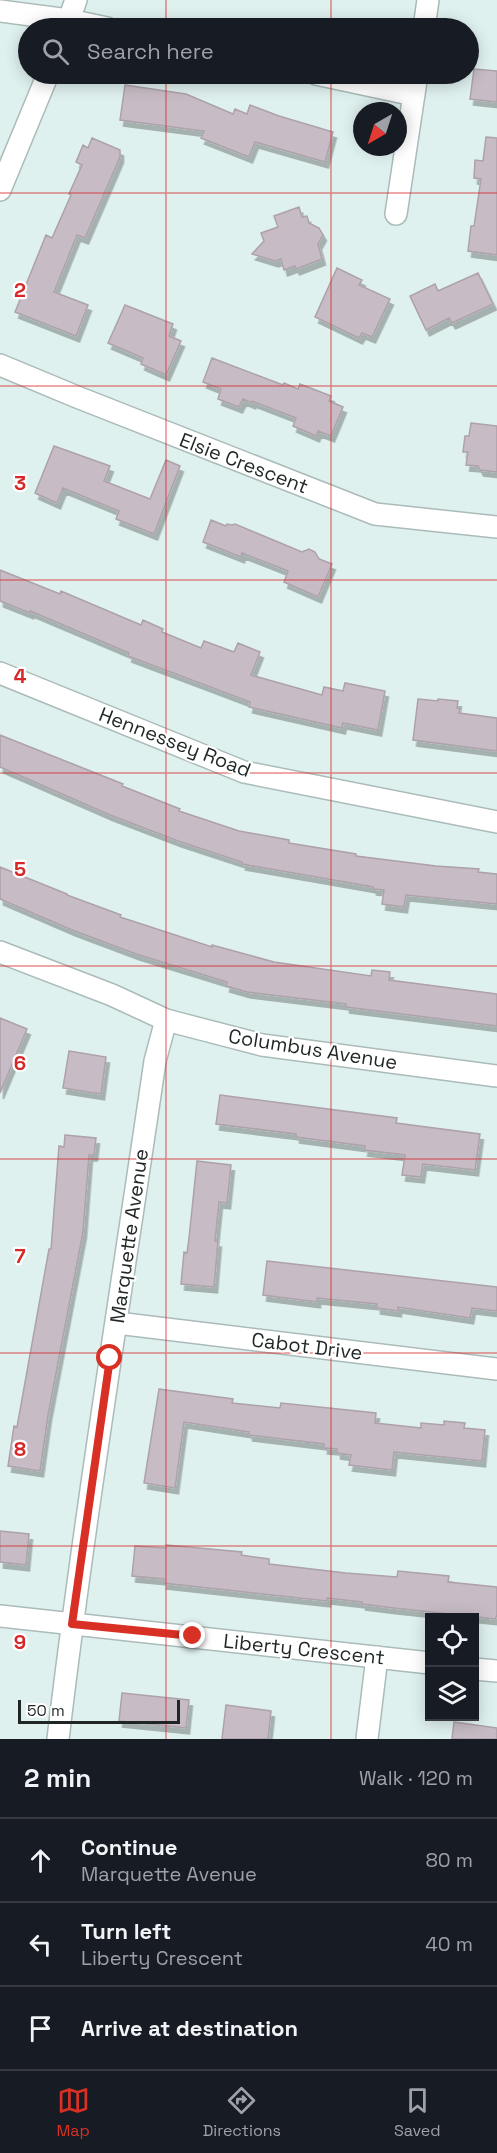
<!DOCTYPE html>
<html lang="en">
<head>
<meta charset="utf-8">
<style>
  :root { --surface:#171b24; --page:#242831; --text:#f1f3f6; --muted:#9ea1a6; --line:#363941; --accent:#d93025 }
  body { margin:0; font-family:"Space Grotesk",sans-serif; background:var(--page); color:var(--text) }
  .controls { position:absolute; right:18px; bottom:18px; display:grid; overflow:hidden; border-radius:0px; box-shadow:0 3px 15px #0003 }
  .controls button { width:54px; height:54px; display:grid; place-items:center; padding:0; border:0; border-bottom:2px solid var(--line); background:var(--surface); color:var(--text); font:30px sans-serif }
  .compass { position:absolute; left:353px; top:102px; width:54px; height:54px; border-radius:50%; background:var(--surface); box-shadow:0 3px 15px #0003; rotate:219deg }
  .scale { position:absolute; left:18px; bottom:15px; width:162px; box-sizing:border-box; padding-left:6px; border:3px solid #1f2625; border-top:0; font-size:16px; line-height:21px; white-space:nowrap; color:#1f2625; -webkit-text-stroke:4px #fff; paint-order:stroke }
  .stop { position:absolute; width:18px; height:18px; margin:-14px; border:4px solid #d93025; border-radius:50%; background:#fff }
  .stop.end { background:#d93025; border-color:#fff; box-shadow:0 2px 6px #0008 }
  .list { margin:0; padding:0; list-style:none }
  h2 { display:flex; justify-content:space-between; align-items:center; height:78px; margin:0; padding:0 24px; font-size:26px }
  h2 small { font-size:20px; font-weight:400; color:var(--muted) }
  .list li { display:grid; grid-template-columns:39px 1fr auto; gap:18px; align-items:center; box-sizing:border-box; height:84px; padding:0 24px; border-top:2px solid var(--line) }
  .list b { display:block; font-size:22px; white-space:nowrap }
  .list p { margin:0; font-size:20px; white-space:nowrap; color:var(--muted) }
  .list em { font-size:20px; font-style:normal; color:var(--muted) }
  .icon { flex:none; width:33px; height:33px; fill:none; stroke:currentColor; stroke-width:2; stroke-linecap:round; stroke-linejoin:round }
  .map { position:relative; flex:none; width:497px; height:1739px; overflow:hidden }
  .search { position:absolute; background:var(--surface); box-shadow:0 3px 15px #0003; left:18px; right:18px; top:18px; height:66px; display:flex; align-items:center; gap:15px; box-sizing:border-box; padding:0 21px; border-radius:33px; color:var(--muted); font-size:22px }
  .sheet { height:330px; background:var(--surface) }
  nav { display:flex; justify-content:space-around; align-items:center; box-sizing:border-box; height:84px; border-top:2px solid var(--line); background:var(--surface); font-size:16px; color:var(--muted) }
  nav a { display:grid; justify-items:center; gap:3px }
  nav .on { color:var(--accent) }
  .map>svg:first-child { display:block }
</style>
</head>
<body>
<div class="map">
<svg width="497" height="1739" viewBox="0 0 497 1739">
  <defs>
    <filter id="shadow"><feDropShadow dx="3.5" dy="6" stdDeviation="0" flood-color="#0004"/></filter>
  </defs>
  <rect width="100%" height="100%" fill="#dff1ef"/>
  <path fill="#c7bcc5" stroke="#ada1aa" stroke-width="1.5" filter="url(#shadow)" d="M474,69l23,2v31l-27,-3z
    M125,85l61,9 47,20 2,-5 12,5 3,-9 29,11 54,16 -8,30 -70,-20 -6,15 -48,-19 3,-7 -84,-11z
    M486,137l11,1v117l-29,-4 3,-25h3l7,-47 -7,-1 1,-18 8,1z
    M92,138l28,12v7l-35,81 -8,-3 -23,57 34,13 -12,31 -61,-24 31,-77 6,3 19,-43 -2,-1 13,-29 -6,-3 7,-17 5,3z
    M299,207l3,10 5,-1 2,7 10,5 4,7 -5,9 4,15 -26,10 -1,-3 -11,4 -3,-11 -6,2 -23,-7 12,-13 -3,-8 17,-6 -4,-11z
    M337,268l25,12 -3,5 31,14 -18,38 -10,-4 -3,5 -44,-21z
    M478,273l15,31 -41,19 -3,-5 -23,12 -16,-34 25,-12 3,7z
    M125,305l48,19 -4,12 12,5 -15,34 -25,-11 2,-6 -35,-15z
    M212,358l71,27 1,-2 14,6 2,-5 31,12 -2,5 14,6 -12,29 -13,-5 -2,5 -23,-10 3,-8 -44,-17v2l-9,-4 -4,8 -21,-8 3,-10 -18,-7z
    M471,423l26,3v46l-17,-2 -2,-4 -12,-1 2,-13h-5l2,-16h4z
    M54,446l56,20 -6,15 46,18 16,-39 14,6 -26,68 -38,-15 3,-8 -56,-23 -6,15 -22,-10z
    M211,520l15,6 1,-2 5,1 3,-1 67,28 7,-3 6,3 4,7 13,5 -14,33 -34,-15 4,-11 -46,-18 -1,4 -38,-15z
    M0,570l60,24 1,-3 80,34 2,-5 20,9 -1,3 39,16 3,-7 30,11 4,-9 22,9 -9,23 71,20 2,-8 19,4 2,-8 40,8 -7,39 -35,-7 -1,5 -93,-21 1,-5 -122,-46 1,-3 -99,-42v2l-30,-12z
    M418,699l20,2v-2l20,2 -1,7 3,1 -1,4 38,5v33l-84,-11z
    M0,735l123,49 -1,2 58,23 -1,2 60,20 50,9v3l67,11v2l80,10 43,3 -1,3 19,2v30l-91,-9 -2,12 -22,-3 2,-14 -11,-1v-2l-131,-23v-2l-64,-21 -68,-26 -110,-48z
    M0,867l67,27v1l54,20 -1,2 92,30v-2l62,17 97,14 1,-6 18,2 -1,8 108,14v32l-151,-19v-3l-99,-12 -21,-6 1,-4 -91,-28 -64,-24 -72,-31z
    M0,1018l27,11 -27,64z
    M69,1051l37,6 -5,37 -38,-6z
    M220,1095l177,23 -1,5 84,11 -5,36 -52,-6 -2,13 -19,-2 3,-20 -41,-5 1,-4 -69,-9v-3l-80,-10z
    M65,1135l31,3 -2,17h-5l-6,77 -35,183 -8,56 -32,-5 6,-40 3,1 32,-178h2l8,-103 5,1z
    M197,1161l34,4 -4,38 -8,-1 -4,39h3l-4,46 -33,-3 3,-32 3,1 2,-15z
    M267,1261l230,26v24l-25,-3 -2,10 -72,-11v4l-21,-3v-4l-60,-6v4l-54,-7z
    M159,1389l74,10 -1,4 48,5 1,-5 95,10 -1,10 46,5v-5l23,2v-4l21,2 -1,5 21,2 -3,31 -88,-9 -2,18 -43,-5 2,-10 -14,-2v-4l-13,-1v-4l-75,-9v-3l-65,-10 -9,66 -31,-5z
    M0,1531l29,3 -3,31 -26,-3z
    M166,1545l76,7 -1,3 28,4v5l77,9 51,4 1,-6 51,5 -1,6 49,5v28l-2,4 -101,-11 -32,-4v-2l-35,-4v3l-164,-18 1,-4 -32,-3 3,-30 31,2z
    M122,1693l67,7 -3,28 -67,-7z
    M226,1705l45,6 -3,28h-46z
    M454,1722l43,6v11h-45z"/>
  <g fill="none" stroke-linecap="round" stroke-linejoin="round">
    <g stroke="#aabbb9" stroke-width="24">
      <path id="minor" d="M0,11l69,9 38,8
        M66,28l10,-28
        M424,28l4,-28
        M316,74l98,21
        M0,190l48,-116
        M396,214l21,-140
        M0,365l77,32 298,117 122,13
        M0,673l244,99 253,50
        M0,952l112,43 54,25 96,25 235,31
        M117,1323l380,46
        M0,1616l430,47
        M474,1669l23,2
        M58,1739c27,-227 64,-452 97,-678l11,-41
        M367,1739l10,-82"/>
    </g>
    <use href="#minor" stroke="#fff" stroke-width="21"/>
  </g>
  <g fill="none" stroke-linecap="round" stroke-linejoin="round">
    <path stroke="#d93025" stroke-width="8" d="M110,1358l-38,266 121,12"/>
  </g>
  <path fill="none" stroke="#d62828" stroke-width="1.5" stroke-opacity="0.55" d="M166,0v28M331,0v28M166,74v1665M331,74v1665M0,193h497M0,386h497M0,580h497M0,773h497M0,966h497M0,1159h497M0,1353h497M0,1546h497"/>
  <g text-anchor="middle" stroke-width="4.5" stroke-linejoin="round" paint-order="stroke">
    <g font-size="20" fill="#1f2625" stroke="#fff">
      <text transform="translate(244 463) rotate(21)" y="7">Elsie Crescent</text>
      <text transform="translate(175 742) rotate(21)" y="7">Hennessey Road</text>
      <text transform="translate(313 1049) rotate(9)" y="7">Columbus Avenue</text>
      <text transform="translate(129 1236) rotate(-82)" y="7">Marquette Avenue</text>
      <text transform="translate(307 1346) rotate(7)" y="7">Cabot Drive</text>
      <text transform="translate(304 1649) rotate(6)" y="7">Liberty Crescent</text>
    </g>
  </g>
  <g font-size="20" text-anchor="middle" font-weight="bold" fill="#d62828" stroke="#fff" stroke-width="4.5" stroke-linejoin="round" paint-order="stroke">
    <text x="20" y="297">2</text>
    <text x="20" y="490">3</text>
    <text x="20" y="683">4</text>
    <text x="20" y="876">5</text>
    <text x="20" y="1070">6</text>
    <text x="20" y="1263">7</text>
    <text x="20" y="1456">8</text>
    <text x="20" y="1649">9</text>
  </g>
</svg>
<div class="controls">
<button><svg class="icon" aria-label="locate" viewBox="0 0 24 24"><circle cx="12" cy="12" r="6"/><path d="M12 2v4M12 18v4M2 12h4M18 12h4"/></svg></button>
<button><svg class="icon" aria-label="layers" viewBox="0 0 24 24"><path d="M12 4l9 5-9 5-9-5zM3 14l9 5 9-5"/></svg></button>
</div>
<svg class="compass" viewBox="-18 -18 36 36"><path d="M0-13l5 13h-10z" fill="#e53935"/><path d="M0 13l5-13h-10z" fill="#9ea1a6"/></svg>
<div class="scale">50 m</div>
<div class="stop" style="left:110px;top:1358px"></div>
<div class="stop end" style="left:193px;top:1636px"></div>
<div class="search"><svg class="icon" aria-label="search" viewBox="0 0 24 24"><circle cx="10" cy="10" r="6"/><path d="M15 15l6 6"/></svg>Search here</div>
</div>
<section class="sheet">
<h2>2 min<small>Walk · 120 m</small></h2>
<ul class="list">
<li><svg class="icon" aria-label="ahead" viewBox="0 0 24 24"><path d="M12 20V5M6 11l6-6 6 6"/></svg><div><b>Continue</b><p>Marquette Avenue</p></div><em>80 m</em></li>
<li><svg class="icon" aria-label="left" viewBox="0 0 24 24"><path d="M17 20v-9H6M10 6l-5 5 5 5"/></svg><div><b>Turn left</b><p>Liberty Crescent</p></div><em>40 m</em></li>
<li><svg class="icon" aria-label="arrive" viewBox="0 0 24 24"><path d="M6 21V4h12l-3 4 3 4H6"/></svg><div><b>Arrive at destination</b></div></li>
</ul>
</section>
<nav>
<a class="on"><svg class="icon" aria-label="map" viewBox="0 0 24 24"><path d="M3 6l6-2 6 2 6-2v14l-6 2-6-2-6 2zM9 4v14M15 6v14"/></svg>Map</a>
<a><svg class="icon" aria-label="directions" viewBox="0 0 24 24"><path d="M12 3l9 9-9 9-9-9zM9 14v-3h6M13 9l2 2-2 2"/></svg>Directions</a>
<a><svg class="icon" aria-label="saved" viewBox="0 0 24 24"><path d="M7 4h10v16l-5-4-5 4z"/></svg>Saved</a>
</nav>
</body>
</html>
